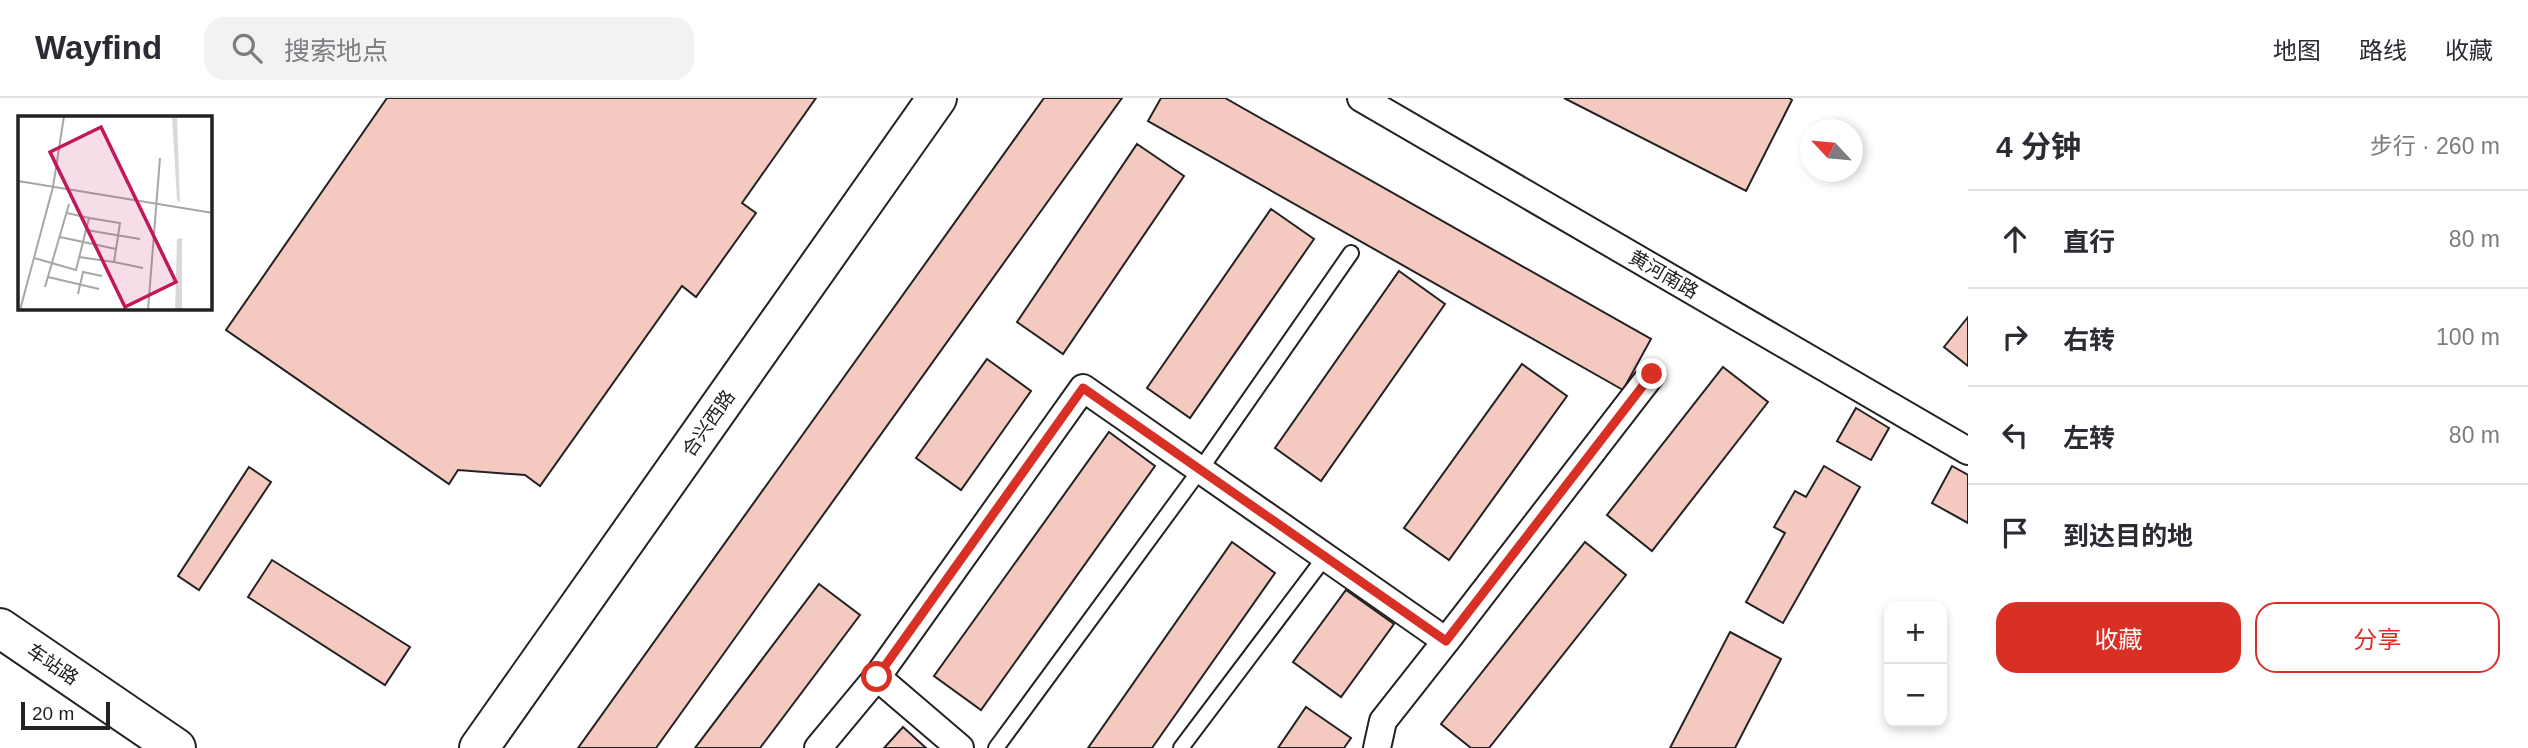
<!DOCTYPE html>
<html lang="zh">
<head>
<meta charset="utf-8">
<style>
  :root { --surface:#fff; --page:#f2f2f3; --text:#2b2b33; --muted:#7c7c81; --line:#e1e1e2; --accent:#d93025 }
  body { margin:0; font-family:Arial,"Noto Sans SC",sans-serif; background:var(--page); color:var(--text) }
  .controls { position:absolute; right:21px; bottom:21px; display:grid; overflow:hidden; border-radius:14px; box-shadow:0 4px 10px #0003 }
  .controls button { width:63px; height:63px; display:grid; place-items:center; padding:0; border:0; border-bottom:2px solid var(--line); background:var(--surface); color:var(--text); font:35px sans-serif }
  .compass { position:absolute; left:1800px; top:21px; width:63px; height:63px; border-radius:50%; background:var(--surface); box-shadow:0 4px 10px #0003; rotate:296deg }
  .scale { position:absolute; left:21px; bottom:18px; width:89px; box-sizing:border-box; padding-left:7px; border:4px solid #222; border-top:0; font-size:19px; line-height:24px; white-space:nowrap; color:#222; -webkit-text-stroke:5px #fff; paint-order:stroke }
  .stop { position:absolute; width:21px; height:21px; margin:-16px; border:5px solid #d93025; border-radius:50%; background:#fff }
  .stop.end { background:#d93025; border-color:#fff; box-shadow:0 2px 7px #0008 }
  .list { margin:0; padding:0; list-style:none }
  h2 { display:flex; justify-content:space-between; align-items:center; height:91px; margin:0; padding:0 28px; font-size:30px }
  h2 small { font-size:23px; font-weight:400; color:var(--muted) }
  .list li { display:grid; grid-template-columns:46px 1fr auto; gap:21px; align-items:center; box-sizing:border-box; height:98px; padding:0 28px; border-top:2px solid var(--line) }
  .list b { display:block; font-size:26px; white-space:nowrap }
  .list em { font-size:23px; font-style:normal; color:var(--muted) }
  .actions { display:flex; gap:14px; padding:21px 28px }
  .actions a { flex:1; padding:16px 0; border:2px solid var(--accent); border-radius:21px; text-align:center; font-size:24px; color:var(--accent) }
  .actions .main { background:var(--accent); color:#fff }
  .icon { flex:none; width:38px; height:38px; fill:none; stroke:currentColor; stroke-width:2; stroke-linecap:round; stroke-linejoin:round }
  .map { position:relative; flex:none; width:1968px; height:650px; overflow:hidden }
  header { display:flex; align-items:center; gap:42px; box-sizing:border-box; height:98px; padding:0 35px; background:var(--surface); border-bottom:2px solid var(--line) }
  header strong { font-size:33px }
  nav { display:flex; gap:38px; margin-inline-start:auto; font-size:24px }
  .search { width:490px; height:63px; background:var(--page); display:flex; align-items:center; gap:18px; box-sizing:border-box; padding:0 24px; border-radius:21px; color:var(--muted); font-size:26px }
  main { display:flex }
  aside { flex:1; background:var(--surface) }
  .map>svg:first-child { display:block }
</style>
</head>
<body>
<header>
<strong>Wayfind</strong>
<div class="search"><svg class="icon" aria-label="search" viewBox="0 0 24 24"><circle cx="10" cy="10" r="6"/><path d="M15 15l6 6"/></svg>搜索地点</div>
<nav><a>地图</a><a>路线</a><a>收藏</a></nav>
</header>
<main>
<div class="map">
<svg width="1968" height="650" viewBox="0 0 1968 650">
  <rect width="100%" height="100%" fill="#fff"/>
  <path fill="#f3c9c0" stroke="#222" stroke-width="2" d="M387,0h429l-74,105 14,10 -60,84 -14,-11 -142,200 -15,-11 -67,-5 -9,14 -223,-154z
    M1044,0h78l-466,650h-78z
    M1161,0h64l426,241 -28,51 -475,-269z
    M1564,0h225l3,2 -46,91z
    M1137,46l47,32 -121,178 -46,-32z
    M1271,111l43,30 -124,179 -43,-30z
    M1399,173l46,33 -124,177 -46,-33z
    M1968,219v49l-24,-19z
    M987,261l44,32 -70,99 -45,-32z
    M1522,266l45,32 -118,164 -45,-32z
    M1723,269l45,35 -116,149 -45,-36z
    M1856,310l33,20 -18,32 -34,-19z
    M1109,334l46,34 -174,244 -47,-34z
    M1824,368l36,21 -77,136 -37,-21 39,-69 -11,-6 21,-36 11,6z
    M1952,368l16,9v48l-36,-20z
    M249,369l22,15 -72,108 -21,-14z
    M1232,444l43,31 -123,175h-64z
    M1585,444l41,33 -137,173h-18l-30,-24z
    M272,462l138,87 -25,38 -137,-88z
    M819,486l41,31 -100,133h-65z
    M1346,492l48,34 -53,73 -48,-35z
    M1730,534l51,27 -46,89h-65z
    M1306,609l45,31 -7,10h-66z
    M903,629l23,21h-42z"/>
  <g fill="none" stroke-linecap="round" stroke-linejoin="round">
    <g stroke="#222" stroke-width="18">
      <path id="lane" d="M996,650l204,-278 151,-217
        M1181,650l144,-191"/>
    </g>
    <g stroke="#222" stroke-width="30">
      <path id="street" d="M1361,0l607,353
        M818,650l59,-71
        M960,650l-83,-71 206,-289 363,253 206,-267
        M1377,650l6,-27 63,-80"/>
    </g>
    <g stroke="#222" stroke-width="42">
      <path id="secondary" d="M0,530l176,120
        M479,650l458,-650"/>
    </g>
    <use href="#lane" stroke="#fff" stroke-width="14"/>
    <use href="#street" stroke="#fff" stroke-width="26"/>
    <use href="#secondary" stroke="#fff" stroke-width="38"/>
  </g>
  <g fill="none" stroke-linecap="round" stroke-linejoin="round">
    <path stroke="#d93025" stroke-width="9" d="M877,579l206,-289 363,253 206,-267"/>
  </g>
  <g text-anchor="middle" stroke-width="5" stroke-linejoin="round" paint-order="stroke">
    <g font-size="19" fill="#222" stroke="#fff">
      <text transform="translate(1664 176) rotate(30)" y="7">黄河南路</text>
      <text transform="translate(708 325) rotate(-55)" y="7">合兴西路</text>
      <text transform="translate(53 566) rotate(34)" y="7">车站路</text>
    </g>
  </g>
  <g transform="translate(18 18)">
    <rect width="194" height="194" fill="#fff"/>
    <path d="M154,0h5l3,87 -3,-3zM164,122v72h-7l2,-71z" fill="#d9d9d9"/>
    <path fill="none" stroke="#a7a7a7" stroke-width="2" d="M0,65l195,32M49,97l22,5M68,114l54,9M42,121l56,12M61,141l35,5M16,142l42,12 13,-52 31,5 -6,39 29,6M30,161l51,12M27,171l24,-83M60,178l5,-22 19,4M2,194l33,-123 11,-71M130,194l12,-152"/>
    <path fill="#c2185b" fill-opacity="0.15" stroke="#c2185b" stroke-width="3.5" d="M83,11l75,155 -51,25 -75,-155z"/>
    <rect width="194" height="194" fill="none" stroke="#222" stroke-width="3.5"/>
  </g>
</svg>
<div class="controls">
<button>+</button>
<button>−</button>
</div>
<svg class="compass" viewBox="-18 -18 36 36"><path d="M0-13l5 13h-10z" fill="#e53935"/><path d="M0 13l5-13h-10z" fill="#7c7c81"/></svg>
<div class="scale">20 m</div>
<div class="stop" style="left:877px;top:579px"></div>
<div class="stop end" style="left:1652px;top:276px"></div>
</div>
<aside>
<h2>4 分钟<small>步行 · 260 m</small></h2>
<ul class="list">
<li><svg class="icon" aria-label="ahead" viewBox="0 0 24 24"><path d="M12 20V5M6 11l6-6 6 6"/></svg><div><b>直行</b></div><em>80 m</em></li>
<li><svg class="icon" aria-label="right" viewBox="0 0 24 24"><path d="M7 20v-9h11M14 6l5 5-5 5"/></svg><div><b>右转</b></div><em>100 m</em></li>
<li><svg class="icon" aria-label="left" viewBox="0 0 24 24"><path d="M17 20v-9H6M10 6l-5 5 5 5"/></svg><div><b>左转</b></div><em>80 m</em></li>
<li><svg class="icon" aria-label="arrive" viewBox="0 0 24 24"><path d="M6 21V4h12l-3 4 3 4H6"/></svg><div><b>到达目的地</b></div></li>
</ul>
<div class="actions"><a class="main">收藏</a><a>分享</a></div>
</aside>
</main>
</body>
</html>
